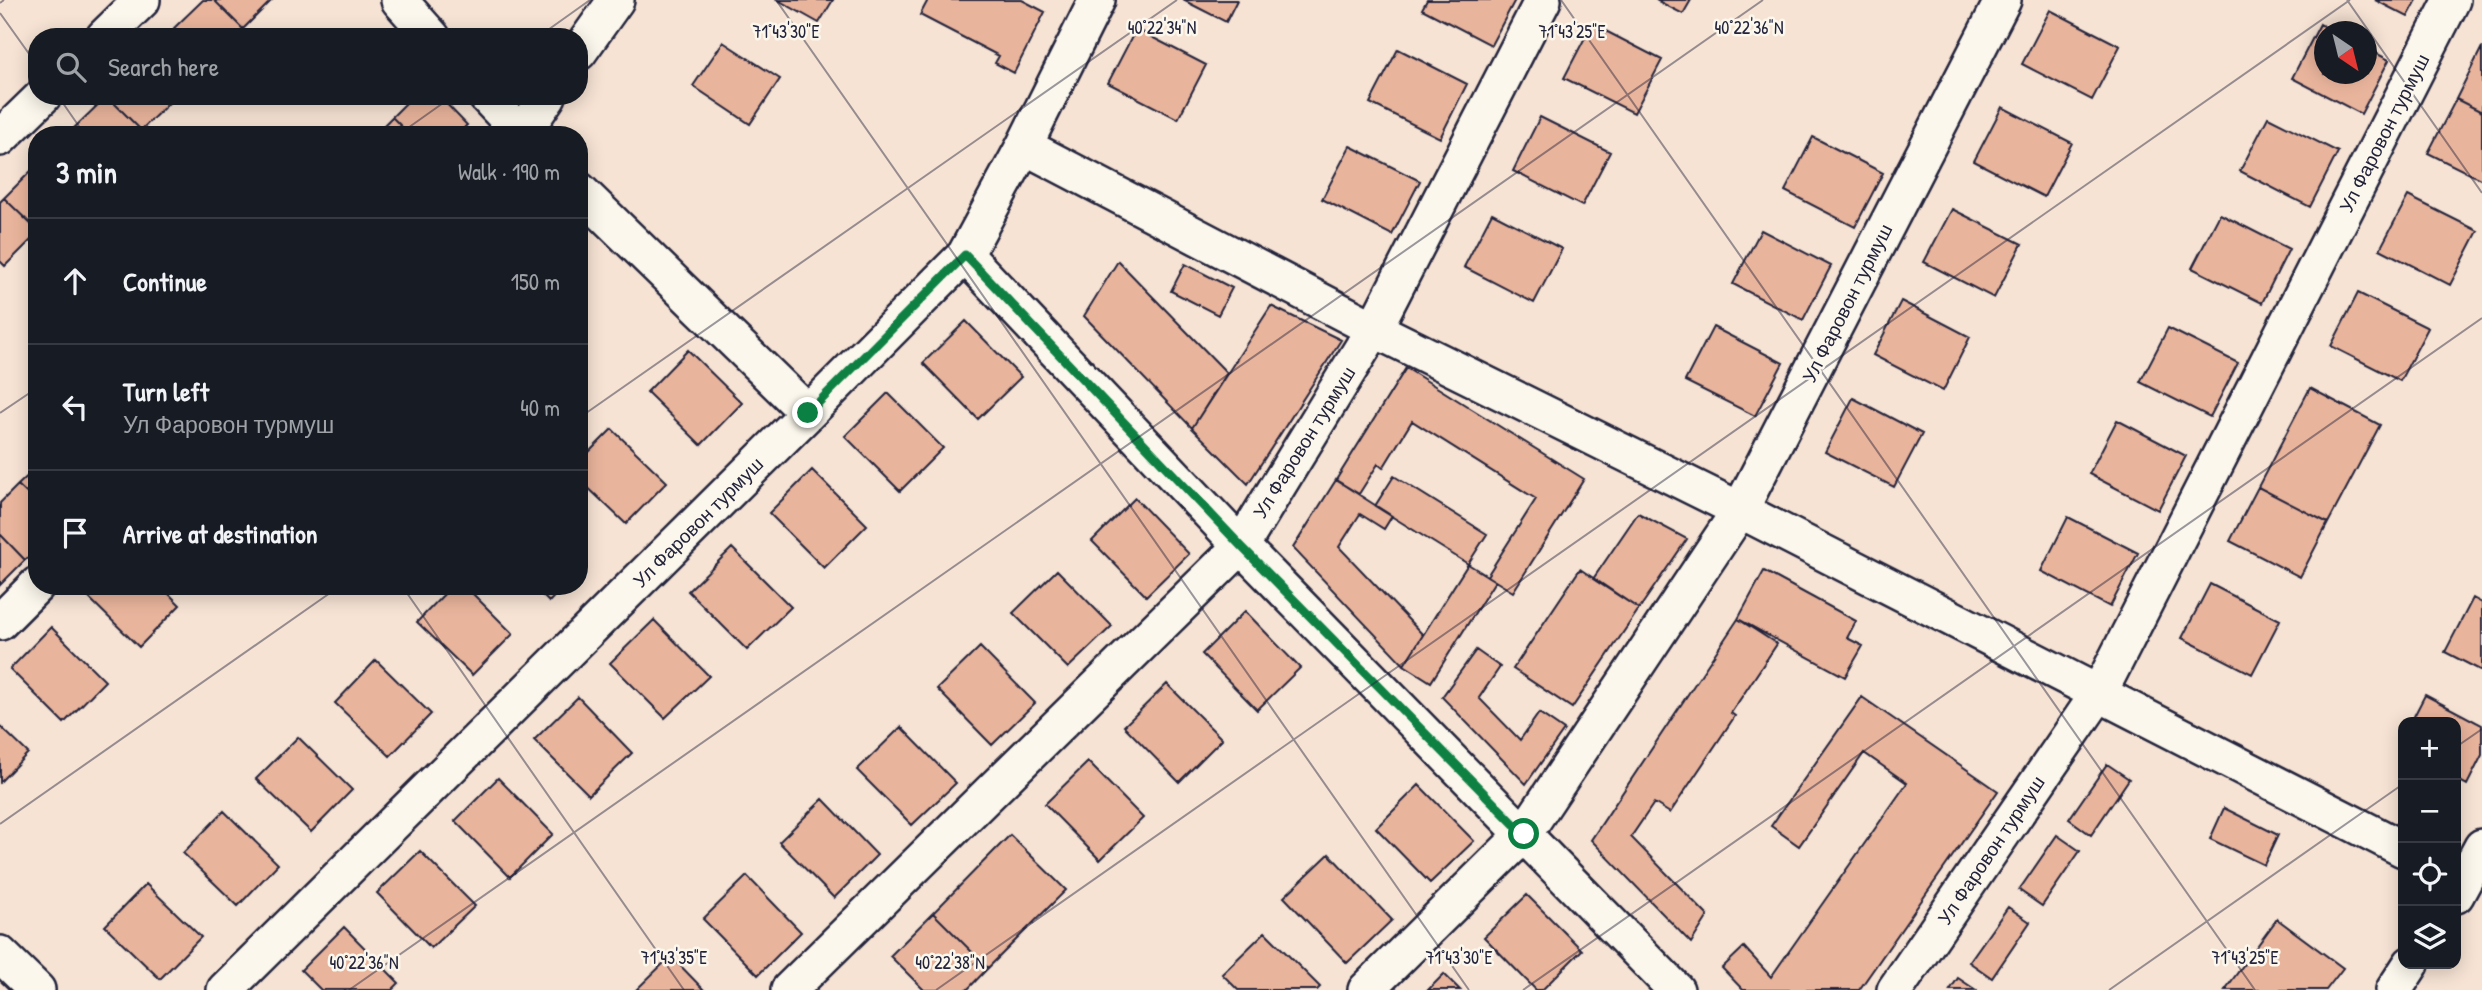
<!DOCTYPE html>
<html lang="en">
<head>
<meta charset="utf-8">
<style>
  :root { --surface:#171b24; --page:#242831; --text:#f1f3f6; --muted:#9ea1a6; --line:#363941 }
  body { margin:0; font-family:"Patrick Hand",sans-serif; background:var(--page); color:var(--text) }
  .controls { position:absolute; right:21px; bottom:21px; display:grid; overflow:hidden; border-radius:14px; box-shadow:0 4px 18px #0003 }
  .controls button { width:63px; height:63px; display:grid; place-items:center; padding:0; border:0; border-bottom:2px solid var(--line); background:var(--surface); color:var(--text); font:35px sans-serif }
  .compass { position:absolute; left:2314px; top:21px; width:63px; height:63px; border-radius:50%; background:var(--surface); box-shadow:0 4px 18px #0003; rotate:145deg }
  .stop { position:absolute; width:21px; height:21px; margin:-16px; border:5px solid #0b8043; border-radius:50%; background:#fff }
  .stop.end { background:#0b8043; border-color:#fff; box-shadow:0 2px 7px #0008 }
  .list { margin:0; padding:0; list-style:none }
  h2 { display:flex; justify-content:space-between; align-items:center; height:91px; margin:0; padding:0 28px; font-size:30px }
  h2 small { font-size:23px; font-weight:400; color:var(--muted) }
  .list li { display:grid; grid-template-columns:46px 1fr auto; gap:21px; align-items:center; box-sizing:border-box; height:126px; padding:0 28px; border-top:2px solid var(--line) }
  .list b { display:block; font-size:26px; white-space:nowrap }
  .list p { margin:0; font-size:23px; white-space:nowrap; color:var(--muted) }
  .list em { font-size:23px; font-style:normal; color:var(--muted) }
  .icon { flex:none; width:38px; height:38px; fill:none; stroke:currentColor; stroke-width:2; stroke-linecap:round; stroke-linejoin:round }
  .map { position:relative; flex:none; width:2482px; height:990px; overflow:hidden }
  .search { position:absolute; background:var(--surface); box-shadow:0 4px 18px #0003; left:28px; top:28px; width:560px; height:77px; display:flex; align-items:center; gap:18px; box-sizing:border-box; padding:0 24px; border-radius:28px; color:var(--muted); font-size:26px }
  .panel { position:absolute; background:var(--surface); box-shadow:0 4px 18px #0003; left:28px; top:126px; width:560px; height:469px; border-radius:28px }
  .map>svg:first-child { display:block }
</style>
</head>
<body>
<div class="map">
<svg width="2482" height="990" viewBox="0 0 2482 990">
  <rect width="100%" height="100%" fill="#f6e3d4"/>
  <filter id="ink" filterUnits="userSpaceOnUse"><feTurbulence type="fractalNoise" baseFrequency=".0143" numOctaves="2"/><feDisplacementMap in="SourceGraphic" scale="14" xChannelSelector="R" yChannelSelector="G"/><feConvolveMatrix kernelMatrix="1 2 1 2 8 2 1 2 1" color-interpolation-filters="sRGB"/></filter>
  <g filter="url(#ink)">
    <path fill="#e9b49c" stroke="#22223b" stroke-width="2" d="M203,0h11l29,29 -8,8h-52l-9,-9z
      M214,0h58l-29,29z
      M778,0h55l-14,23z
      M928,0h94l23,12 -31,61 -19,-10 4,-7 -79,-41z
      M1183,0h54l-11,22z
      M1427,0h88l-24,45 -69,-36z
      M1656,0h35l-8,14z
      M2375,0h42l-9,17z
      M2050,10l70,36 -28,54 -70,-36z
      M1592,24l70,36 -28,53 -70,-35z
      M2320,24l14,8h-10v42h42v-26l23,12 -28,54 -69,-36z
      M1136,29l70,36 -28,54 -70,-36z
      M723,42l57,37 -30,45 -57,-38z
      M2482,47v65l-26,-13z
      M1398,49l69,35 -27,54 -70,-35z
      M107,96h68v1l-34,33z
      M107,96l34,34 -5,5h-59l-5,-5z
      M413,96h26l28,29 -10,10h-47l-18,-18z
      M2456,99l26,13v68l-54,-27z
      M2002,107l70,36 -28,54 -70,-36z
      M392,117l18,18h-36z
      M1540,117l70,35 -28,54 -69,-35z
      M2268,117l70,35 -28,55 -70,-36z
      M1813,137l70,36 -28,54 -70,-36z
      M1350,146l70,35 -28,54 -70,-36z
      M37,165v65l-33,-32z
      M2408,196l70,35 -28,54 -70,-36z
      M4,198l33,32v4l-32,32 -5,-5v-59z
      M1952,209l70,35 -28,54 -70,-36z
      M1492,213l70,36 -28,54 -70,-36z
      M2220,214l69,35 -27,54 -70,-35z
      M1761,230l70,36 -28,54 -70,-36z
      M1118,261l109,112 -35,55 -108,-112z
      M1185,264l47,24 -14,27 -47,-24z
      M2358,293l70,35 -28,53 -69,-35z
      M1901,301l69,36 -27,54 -70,-36z
      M1271,306l70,34 -93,144 -56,-56z
      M966,321l55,56 -43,42 -55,-56z
      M1713,327l70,36 -28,53 -70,-35z
      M2168,328l70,35 -28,54 -70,-35z
      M688,350l54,53 -41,42 -54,-53z
      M1406,368l178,111 -71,113 -26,-16 49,-77 -124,-78 -29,47 -5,-4 -19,30 -23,-14z
      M2310,388l70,37 -52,98 -70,-36z
      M888,393l55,55 -43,43 -55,-55z
      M1853,398l69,36 -28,53 -69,-35z
      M2117,420l69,36 -28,54 -69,-36z
      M612,429l55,53 -41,42 -47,-45v-17z
      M37,467v36l-19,-18z
      M812,470l55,55 -43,43 -55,-55z
      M1394,476l93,58 -19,30 -93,-58z
      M1336,480l56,36 -8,13 -24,-15 -21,33 84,88 -19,30 -111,-117z
      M18,485l19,18v46l-12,11 -25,-26v-31z
      M2258,487l70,36 -28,54 -70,-36z
      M1135,498l54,56 -43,42 -54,-55z
      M1638,513l49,26 -48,70 -46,-30z
      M2068,517l70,36 -28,54 -69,-36z
      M0,534l25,26 -25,25z
      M732,548l59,59 -44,43 -59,-59z
      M1468,564l27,17 -64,101 -27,-17z
      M1580,569l59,40 -67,99 -59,-39z
      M1057,570l55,56 -44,42 -55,-55z
      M1764,571l92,50 -9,17 16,8 -18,31 -107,-58z
      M2210,584l70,36 -28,54 -70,-36z
      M91,586h70l19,19 -41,42 -55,-54z
      M452,586h13l48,48 -41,41 -55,-53z
      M533,586h31l-15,16z
      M2473,598l9,5v68l-37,-19z
      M1245,611l55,57 -43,42 -55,-56z
      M1738,619l39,25 -46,69 4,3 -65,97 -16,-10 -23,34 77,79 -17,27 -100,-103z
      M654,620l55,56 -44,42 -55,-55z
      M51,627l54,54 -41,42 -54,-54z
      M980,647l55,56 -43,42 -55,-56z
      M1476,650l24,17 -21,31 41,42 19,-27 25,17 -38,54 -84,-87z
      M376,660l55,54 -41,42 -55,-53z
      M1167,684l55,55 -43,43 -55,-56z
      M2425,695l57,30v30l-15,30 -11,-6v-57h-45z
      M578,697l54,56 -43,42 -55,-55z
      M1862,697l136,94 -139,199h-116l-21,-22 22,-21 27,30 136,-194 -43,-30 -65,93 -28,-20z
      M0,726l28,27 -28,29z
      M901,727l55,56 -44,42 -55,-55z
      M298,737l54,53 -41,42 -55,-53z
      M1088,762l55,56 -43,42 -55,-56z
      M2107,764l22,15 -38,56 -22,-16z
      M498,778l55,56 -43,43 -55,-56z
      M1419,785l55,56 -44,42 -54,-55z
      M823,799l54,56 -43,43 -55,-56z
      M2224,808l54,27 -14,30 -54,-26z
      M224,811l54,53 -40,42 -55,-53z
      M1010,835l56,55 -78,78 -55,-55z
      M2057,835l23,16 -38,55 -23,-16z
      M420,851l55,55 -44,42 -54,-55z
      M1329,854l63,66 -45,43 -63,-66z
      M747,876l54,56 -43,43 -55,-56z
      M146,884l55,53 -41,42 -55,-53z
      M1527,895l55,55 -40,40h-6l-52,-53z
      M2008,907l22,15 -38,56 -23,-16z
      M933,913l55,55 -21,22h-43l-34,-34z
      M2277,919l66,49 -17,22h-101z
      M344,927l55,56 -7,7h-71l-20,-20z
      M1265,932l55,55 -3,3h-79l-16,-16z
      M671,956l33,34h-68z
      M1444,974l16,16h-32z
      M1958,978l18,12h-26z"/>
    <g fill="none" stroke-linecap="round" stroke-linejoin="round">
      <g stroke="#22223b" stroke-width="40">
        <path id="street" d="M399,0l33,37
          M104,37l38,-37
          M579,52l37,-52
          M486,96l37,39
          M522,134l26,-38
          M0,138l43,-42
          M1024,146l350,183 366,181 663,339
          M579,190l229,223
          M965,255l276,291 435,444
          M0,622l37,-37
          M2456,895l26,-48
          M0,954l37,36
          M225,990l583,-577 157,-158 59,-109 73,-146
          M789,990l452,-444 133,-217 169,-329
          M1366,990l158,-156 216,-324 263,-510
          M1895,990l204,-297 353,-693
          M2394,990l17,-26"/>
      </g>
      <use href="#street" stroke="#fbf7ec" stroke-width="35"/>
    </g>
  </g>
  <g fill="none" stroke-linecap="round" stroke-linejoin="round" filter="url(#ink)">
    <path stroke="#0b8043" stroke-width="9" d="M808,413l157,-158 276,291 283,288"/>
  </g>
  <path fill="none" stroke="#22223b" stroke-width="2" stroke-opacity="0.45" d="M776,0l693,990M1561,0l694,990M2347,0l135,193M0,3l4,-3M0,13l37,52M538,37l52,-37M58,96l27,39M398,135l55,-39M0,413l37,-25M579,418l598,-418M402,586l282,404M2456,747l26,-18M0,824l340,-238M349,990l1414,-990M936,990l1414,-990M1523,990l959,-672M2109,990l294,-206"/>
  <g text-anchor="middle" stroke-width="5" stroke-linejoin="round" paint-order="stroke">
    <g font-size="19" fill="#22223b" stroke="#fbf7ec">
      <text transform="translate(2384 133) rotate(-63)" y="7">Ул Фаровон турмуш</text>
      <text transform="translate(1847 303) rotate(-63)" y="7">Ул Фаровон турмуш</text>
      <text transform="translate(1304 442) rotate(-58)" y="7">Ул Фаровон турмуш</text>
      <text transform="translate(698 522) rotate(-45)" y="7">Ул Фаровон турмуш</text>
      <text transform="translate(1991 850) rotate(-56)" y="7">Ул Фаровон турмуш</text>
    </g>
  </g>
  <g font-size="18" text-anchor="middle" fill="#22223b" stroke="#fbf7ec" stroke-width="5" stroke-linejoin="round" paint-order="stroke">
    <text x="1162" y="34">40°22'34"N</text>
    <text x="1749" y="34">40°22'36"N</text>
    <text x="786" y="38">71°43'30"E</text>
    <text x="1572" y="38">71°43'25"E</text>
    <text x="674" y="964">71°43'35"E</text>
    <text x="1459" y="964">71°43'30"E</text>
    <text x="2245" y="964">71°43'25"E</text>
    <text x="364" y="969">40°22'36"N</text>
    <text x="950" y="969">40°22'38"N</text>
  </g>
</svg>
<div class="controls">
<button>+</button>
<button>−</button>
<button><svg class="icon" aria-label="locate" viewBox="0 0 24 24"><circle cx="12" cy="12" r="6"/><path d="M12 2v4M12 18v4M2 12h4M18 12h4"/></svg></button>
<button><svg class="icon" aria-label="layers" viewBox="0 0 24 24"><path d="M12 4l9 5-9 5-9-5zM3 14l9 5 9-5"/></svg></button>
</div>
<svg class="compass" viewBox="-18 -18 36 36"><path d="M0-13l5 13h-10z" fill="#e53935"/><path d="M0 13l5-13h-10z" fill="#9ea1a6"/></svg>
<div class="stop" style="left:1524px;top:834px"></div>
<div class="stop end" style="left:808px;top:413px"></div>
<div class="search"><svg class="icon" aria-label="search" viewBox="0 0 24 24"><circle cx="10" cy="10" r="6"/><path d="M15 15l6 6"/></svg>Search here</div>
<section class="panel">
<h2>3 min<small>Walk · 190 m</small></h2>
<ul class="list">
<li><svg class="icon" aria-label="ahead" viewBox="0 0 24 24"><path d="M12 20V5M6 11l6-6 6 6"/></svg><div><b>Continue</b></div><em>150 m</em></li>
<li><svg class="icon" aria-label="left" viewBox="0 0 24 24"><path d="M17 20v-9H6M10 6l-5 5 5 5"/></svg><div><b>Turn left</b><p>Ул Фаровон турмуш</p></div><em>40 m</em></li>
<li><svg class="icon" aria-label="arrive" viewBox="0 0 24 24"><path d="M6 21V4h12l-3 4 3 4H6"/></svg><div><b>Arrive at destination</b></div></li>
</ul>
</section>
</div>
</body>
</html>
